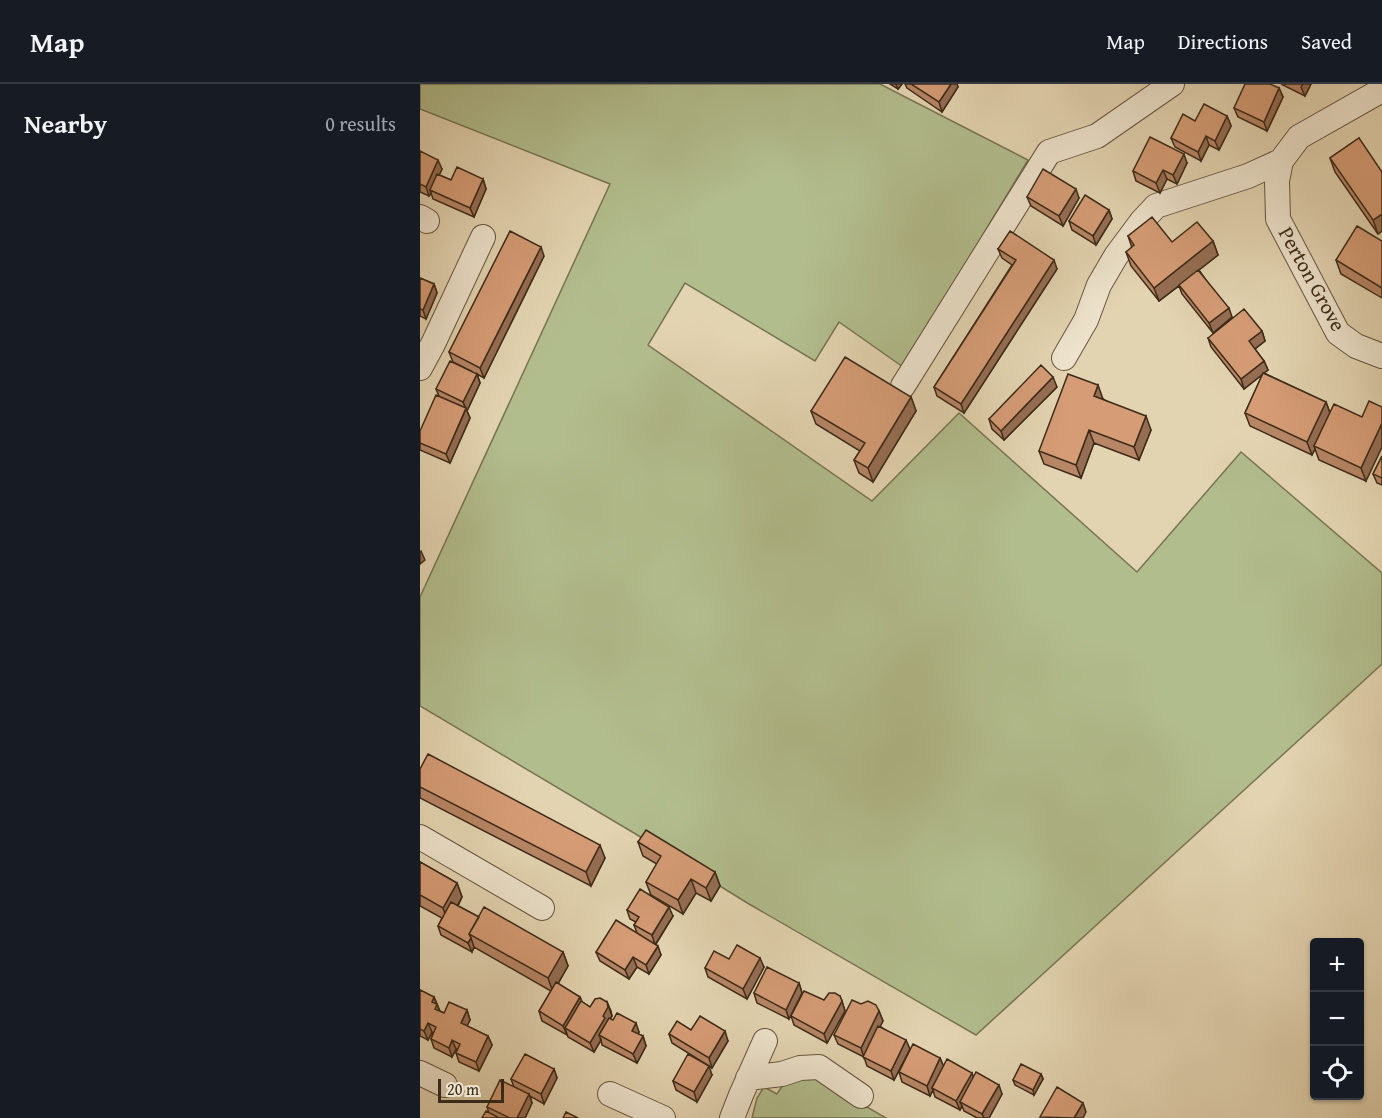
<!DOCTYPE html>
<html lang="en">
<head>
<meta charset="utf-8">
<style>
  :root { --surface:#171b24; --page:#20242c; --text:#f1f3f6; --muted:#9ea1a6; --line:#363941 }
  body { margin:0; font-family:"Gentium Book Plus",serif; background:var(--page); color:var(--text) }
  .controls { position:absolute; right:18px; bottom:18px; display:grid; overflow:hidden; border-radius:6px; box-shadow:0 2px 4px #0004 }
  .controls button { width:54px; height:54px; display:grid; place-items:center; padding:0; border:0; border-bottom:2px solid var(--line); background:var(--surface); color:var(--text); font:30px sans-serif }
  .scale { position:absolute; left:18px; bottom:15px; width:66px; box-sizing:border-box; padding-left:6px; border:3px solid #3d2b19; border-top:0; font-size:16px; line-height:21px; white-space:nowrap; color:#3d2b19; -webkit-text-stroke:4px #ede3cc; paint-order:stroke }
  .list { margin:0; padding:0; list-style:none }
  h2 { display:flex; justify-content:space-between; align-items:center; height:78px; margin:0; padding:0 24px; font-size:26px }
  h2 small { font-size:20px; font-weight:400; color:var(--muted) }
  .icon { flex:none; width:33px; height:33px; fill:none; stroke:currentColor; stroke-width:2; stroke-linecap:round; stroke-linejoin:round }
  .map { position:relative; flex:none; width:962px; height:1034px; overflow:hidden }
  header { display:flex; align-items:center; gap:36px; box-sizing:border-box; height:84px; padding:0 30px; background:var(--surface); border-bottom:2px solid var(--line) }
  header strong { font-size:28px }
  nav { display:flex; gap:33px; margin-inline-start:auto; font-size:21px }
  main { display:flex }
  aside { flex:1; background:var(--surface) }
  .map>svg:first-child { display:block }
</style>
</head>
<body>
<header>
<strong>Map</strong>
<nav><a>Map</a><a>Directions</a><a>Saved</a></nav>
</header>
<main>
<aside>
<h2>Nearby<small>0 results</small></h2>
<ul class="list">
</ul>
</aside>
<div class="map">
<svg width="962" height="1034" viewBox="0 0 962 1034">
  <rect width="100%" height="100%" fill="#e3d4b1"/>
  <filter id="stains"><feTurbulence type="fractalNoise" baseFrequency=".00333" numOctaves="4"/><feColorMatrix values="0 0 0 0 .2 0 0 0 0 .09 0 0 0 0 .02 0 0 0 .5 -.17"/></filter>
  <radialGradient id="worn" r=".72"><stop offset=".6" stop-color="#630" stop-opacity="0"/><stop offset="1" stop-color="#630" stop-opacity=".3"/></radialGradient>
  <path fill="#b2bd8d" stroke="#787453" stroke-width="1.5" d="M0,0h460l148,76 -125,207 -64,-45 -24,39 -130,-78 -37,62 224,156 87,-88 178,159 104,-120 141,121v91l-406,371 -227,-131 -115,-71 -214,-127v-109l190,-413 -190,-75z
    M390,990l76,44h-134l5,-20 7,-11 13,7 11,-17z"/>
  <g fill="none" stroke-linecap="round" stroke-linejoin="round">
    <g stroke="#66553f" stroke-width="26">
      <path id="minor" d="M962,6l-83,47 -18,24 -4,20 1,38 60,114 18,13 26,10
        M0,133l7,4
        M644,274l22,-38 13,-35 17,-29 26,-35 14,-15 92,-30 33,-15
        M0,284l13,-24 50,-107
        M483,302l146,-234 48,-16 75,-52
        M0,753l122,71
        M0,989l25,12
        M328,994l34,-4 18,-6 19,-1 42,29
        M190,1010l53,24
        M312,1034l9,-23 24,-54"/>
    </g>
    <use href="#minor" stroke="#ede3cc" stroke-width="24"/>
  </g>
  <path fill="#b78665" stroke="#3d2b19" stroke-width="1.5" d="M470,0h12l-4,5z
    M485,0h52l1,3 -16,25 -35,-24z
    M861,0h30l-6,12z
    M859,4l4,9 -16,34 -29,-14 -4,-9z
    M807,32l4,10 -12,24 -10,-5 -8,16 -26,-14 -4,-9 24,-17z
    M939,54l19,96 -43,-62 -5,-14z
    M0,67l22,18 -3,6 12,5 32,-1 3,10 -12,28 -41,-18 -2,-6 -2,3 -9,-4z
    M767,79l-10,21 -10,-5 -7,14 -24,-12 -3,-10z
    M607,113l52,1 -16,28 -32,-20z
    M689,126l3,9 -16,26 -24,-15 -3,-9z
    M708,152l44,6 41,-1 5,14 -19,15 33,47 -19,16 -31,-39 -3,-8 -20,15 -28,-35 -5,-14 6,-4z
    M962,157v57l-41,-24 -5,-14z
    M578,165l59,20 -93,144 -27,-17 -3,-9 78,-122 -10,-7z
    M124,172l-60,122 -7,-4 3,9 -13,28 3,7 -20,45 -30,-13v-7l19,-47 -3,-7 35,-18 -18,-9 -4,-10z
    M0,194l14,6 3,9 -11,26 -6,-3z
    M842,247l3,10 -10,8 9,12 4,9 -4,3 62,29 4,11 32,4 4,64 -47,-21 -4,-11 -3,6 -62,-29 -5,-13 18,-39 -19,15 -33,-42 -3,-9z
    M637,303l-53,53 -12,-11 -3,-10z
    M491,313l5,14 -43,71 -14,-9 -5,-13 6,-9 -44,-27 -5,-13z
    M683,315l48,31 -12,30 -45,-17 -13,35 -37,-14 -5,-13z
    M962,372v29l-5,-2 -4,-9z
    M0,685l185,89 -14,28 -171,-88z
    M218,758l77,30 5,14 -9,15 -15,-8 -13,21 -32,-19 -5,-13 11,-18 -14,-8z
    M0,778l37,21 5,14 -4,9 21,11 84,35 5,14 -10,18 22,13 2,5 8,5 17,-5 4,9 1,5 -2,3 29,13 -1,2 5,2 3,10 -9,17 -35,-18 -1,-5 -7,12 -26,-15 -1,-3v1l-25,-14 -3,-10 12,-20 -77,-44 -2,5 -31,-17 -3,-9 4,-8 -22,-12z
    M207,826l46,6 -17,28 5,11 -12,19 -12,-7 -8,12 -29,-18 -4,-9 41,-19 -3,-8 2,-3 -6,-3z
    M309,875l35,8 -17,32 -39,-22 -3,-9z
    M379,899l3,10 -13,26 -32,-16 -3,-10z
    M0,906l14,7 6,14 4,2 23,-3 3,10 -3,6 21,10 4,9 -13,26 -20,-9 -3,-9 1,-3 -1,-1 -4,8 -18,-9 -3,-9 2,-6 -1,-1 -4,8 -8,-4z
    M420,912l5,15 -18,32 -33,-18 -3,-9 33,-16z
    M441,920l18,7 4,10 -3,5 30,23 -16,31 -27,-14 -3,-9 -26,-13 -4,-9z
    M271,946l37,11 -16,27 -40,-25 -3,-9z
    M520,974l3,8 29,7 1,5 29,16 -13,24h-12l-13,-7 -2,-5 -2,4 -25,-13 -2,-7 -3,6 -28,-14 -3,-10z
    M134,985l3,9 -13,26 -14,-8 2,7 -7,15h-43l7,-5 -2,-6 27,-20 -3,-8z
    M621,990l2,5 -9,16 -19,-10 -2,-5z
    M292,991l-15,27 -21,-12 -3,-9z"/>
  <path fill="#956d52" stroke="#3d2b19" stroke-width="1.5" d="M477,0h5l-4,5 -2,-4z
    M531,0h6l1,3 -16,25 -3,-10z
    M883,0h8l-6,12 -4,-9z
    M859,4l4,9 -16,34 -3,-9z
    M807,32l4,10 -12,24 -4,-9z
    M786,52l3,9 -8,16 -3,-9z
    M764,70l3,9 -10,21 -4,-9z
    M18,76l4,9 -10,22 -2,-1 1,3 -2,3 -3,-9z
    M743,86l4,9 -7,14 -4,-10z
    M63,95l3,10 -12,28 -4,-9z
    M656,105l3,9 -16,28 -4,-10z
    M689,126l3,9 -16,26 -3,-9z
    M962,130v17l-4,3 -5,-14z
    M793,157l5,14 -59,46 -5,-13z
    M121,163l3,9 -60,122 -4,-10z
    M634,176l3,9 -93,144 -3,-9z
    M14,200l3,9 -11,26 -3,-9z
    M809,224l3,9 -19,16 -4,-10z
    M842,247l3,10 -13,10 -3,-10z
    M844,277l4,9 -24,19 -3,-10z
    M57,290l3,9 -13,28 3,7 -20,45 -4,-9 20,-45 -3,-7z
    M633,293l4,10 -53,53 -3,-9z
    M678,301l5,14 -4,11 -5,-14z
    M491,313l5,14 -43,71 -5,-14z
    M906,318l5,14 -17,30 1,3 -3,6 -5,-13z
    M726,332l5,14 -12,30 -5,-13z
    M962,339v24l-16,34 -5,-13z
    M669,346l5,13 -13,35 -5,-13z
    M1,467l4,9 -5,4v-12z
    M180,761l5,13 -14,28 -5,-14z
    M295,788l5,14 -9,15 -5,-13z
    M271,795l5,14 -13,21 -5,-14z
    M37,799l5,14 -14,25 -5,-14z
    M249,823l4,9 -18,29 -3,-10z
    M51,854l3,9 -2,5 -4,-9z
    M238,862l3,9 -12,19 -3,-9z
    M143,868l5,14 -15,26 -5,-14z
    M213,873l4,10 -8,12 -4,-9z
    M340,874l4,9 -17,32 -4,-10z
    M379,899l3,10 -13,26 -3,-9z
    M14,913l7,17 -2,4 -7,-16z
    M160,913l4,9 -19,22 2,6v1l-4,-9z
    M422,917l3,10 -18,32 -3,-9z
    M187,918l5,14 -13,19 2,5 -7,12 -4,-9 13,-27z
    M47,926l3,10 -6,12 -3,-9z
    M459,927l4,10 -19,37 -3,-10z
    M8,939l4,9 -4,8 -4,-9z
    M216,939l3,9 -4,8 -3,-9z
    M305,947l3,10 -16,27 -3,-10z
    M68,952l4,9 -13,26 -3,-9z
    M223,952l3,10 -9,17 -4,-9z
    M32,956l4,9 -4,8 -3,-9z
    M486,956l4,9 -16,31 -3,-9z
    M520,974l4,9 -12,21 1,2 -3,6 -3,-10z
    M289,982l3,9 -15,27 -3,-10z
    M134,985l3,9 -13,26 -3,-10z
    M552,989l3,9 -15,20 2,4 -2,4 -4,-9z
    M621,990l2,5 -9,16 -1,-5z
    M579,1001l3,9 -13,24h-5l-2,-4z
    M109,1010l3,9 -7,15h-8z
    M663,1019l3,9 -3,6h-9z"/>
  <path fill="#d59c75" stroke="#3d2b19" stroke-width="1.5" d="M491,0h40l-12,18z
    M825,0h25l9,4 -15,34 -30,-14z
    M784,20l23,12 -12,25 -9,-5 -8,16 -27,-14 12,-24 12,7z
    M730,53l34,17 -11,21 -10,-5 -7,13 -23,-12z
    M939,54l23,34v42l-9,6 -43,-62z
    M0,67l18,9 -12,27 -6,-3z
    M37,83l26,12 -13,29 -40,-18 7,-16 14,6z
    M623,85l33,20 -17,27 -32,-19z
    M665,111l24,15 -16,26 -24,-15z
    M732,133l20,25 25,-20 16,19 -59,47 -28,-36 8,-7 -6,-9z
    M937,142l25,15v47l-46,-28z
    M90,147l31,16 -61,121 -31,-16z
    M590,147l44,29 -93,144 -27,-17 82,-127 -18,-11z
    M778,186l31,38 -20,15 -30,-38z
    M0,194l14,6 -11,26 -3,-1z
    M824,225l18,22 -13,10 15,20 -23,18 -33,-41z
    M425,273l66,40 -43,71 -14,-8 11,-17 -54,-32z
    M30,277l27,13 -14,28 -27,-13z
    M621,281l12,12 -52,54 -12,-12z
    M843,289l63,29 -19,40 -62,-29z
    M648,290l30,11 -4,11 52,20 -12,31 -45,-17 -13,35 -37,-14z
    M16,311l30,13 -20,46 -26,-11v-12z
    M949,317l13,6v16l-21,45 -47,-22 20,-42 28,13z
    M962,372v22l-9,-4z
    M8,670l172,91 -14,27 -166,-85v-18z
    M226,746l69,42 -9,16 -15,-9 -13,21 -32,-18 15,-26 -23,-14z
    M0,778l37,21 -14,25 -23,-13z
    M220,805l29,18 -17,28 -18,-10 5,-8 -12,-7z
    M31,818l28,15 -10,17 2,4 -3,5 -30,-17z
    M64,823l79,45 -15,26 -79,-44z
    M196,836l42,26 -12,19 -13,-8 -8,13 -29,-18z
    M317,861l23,13 -17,31 -38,-21 9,-17 15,8z
    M347,883l32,16 -13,27 -32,-17z
    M136,898l24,15 -17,29 -24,-15z
    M0,906l14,7 -2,5 5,2 -2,5 9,4 5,-11 18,8 -6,13 27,13 -12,26 -20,-9 4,-9 -8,-4 -3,8 -18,-9 5,-12 -8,-4 -4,8 -4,-2z
    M384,907l20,9 5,-7h6l5,3 2,5 -18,33 -33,-18z
    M180,914l7,4 1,5 -5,9 2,2 -15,25 -25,-15 16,-27 9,6 5,-8z
    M432,916l9,4 7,-3 8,4 3,6 -18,37 -27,-13z
    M197,929l19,10 -4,8 11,5 -10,18 -34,-19 10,-17 4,2z
    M280,932l25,15 -16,27 -40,-24 8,-13 14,9z
    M458,942l28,14 -15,31 -28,-14z
    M493,960l27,14 -13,28 -28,-14z
    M105,970l29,15 -13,25 -30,-15z
    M268,970l21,12 -15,26 -21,-11z
    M527,975l25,14 -16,28 -24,-13z
    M601,980l20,10 -8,16 -20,-10z
    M556,988l23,13 -17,29 -22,-12z
    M80,996l29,14 -12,24h-7l-23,-11z
    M637,1003l26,16 -9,15 -34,-1z
    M66,1027l13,7h-17z
    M146,1028l12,6h-15z"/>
  <g text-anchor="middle" stroke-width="5" stroke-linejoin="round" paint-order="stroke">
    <g font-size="21" fill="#3d2b19" stroke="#ede3cc">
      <text transform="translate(892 195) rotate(61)" y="7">Perton Grove</text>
    </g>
  </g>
  <rect width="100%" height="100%" filter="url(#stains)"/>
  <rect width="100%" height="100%" fill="url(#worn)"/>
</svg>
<div class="controls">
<button>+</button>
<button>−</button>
<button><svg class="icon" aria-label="locate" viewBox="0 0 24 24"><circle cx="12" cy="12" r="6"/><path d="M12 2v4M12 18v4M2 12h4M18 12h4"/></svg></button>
</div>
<div class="scale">20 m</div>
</div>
</main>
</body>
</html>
